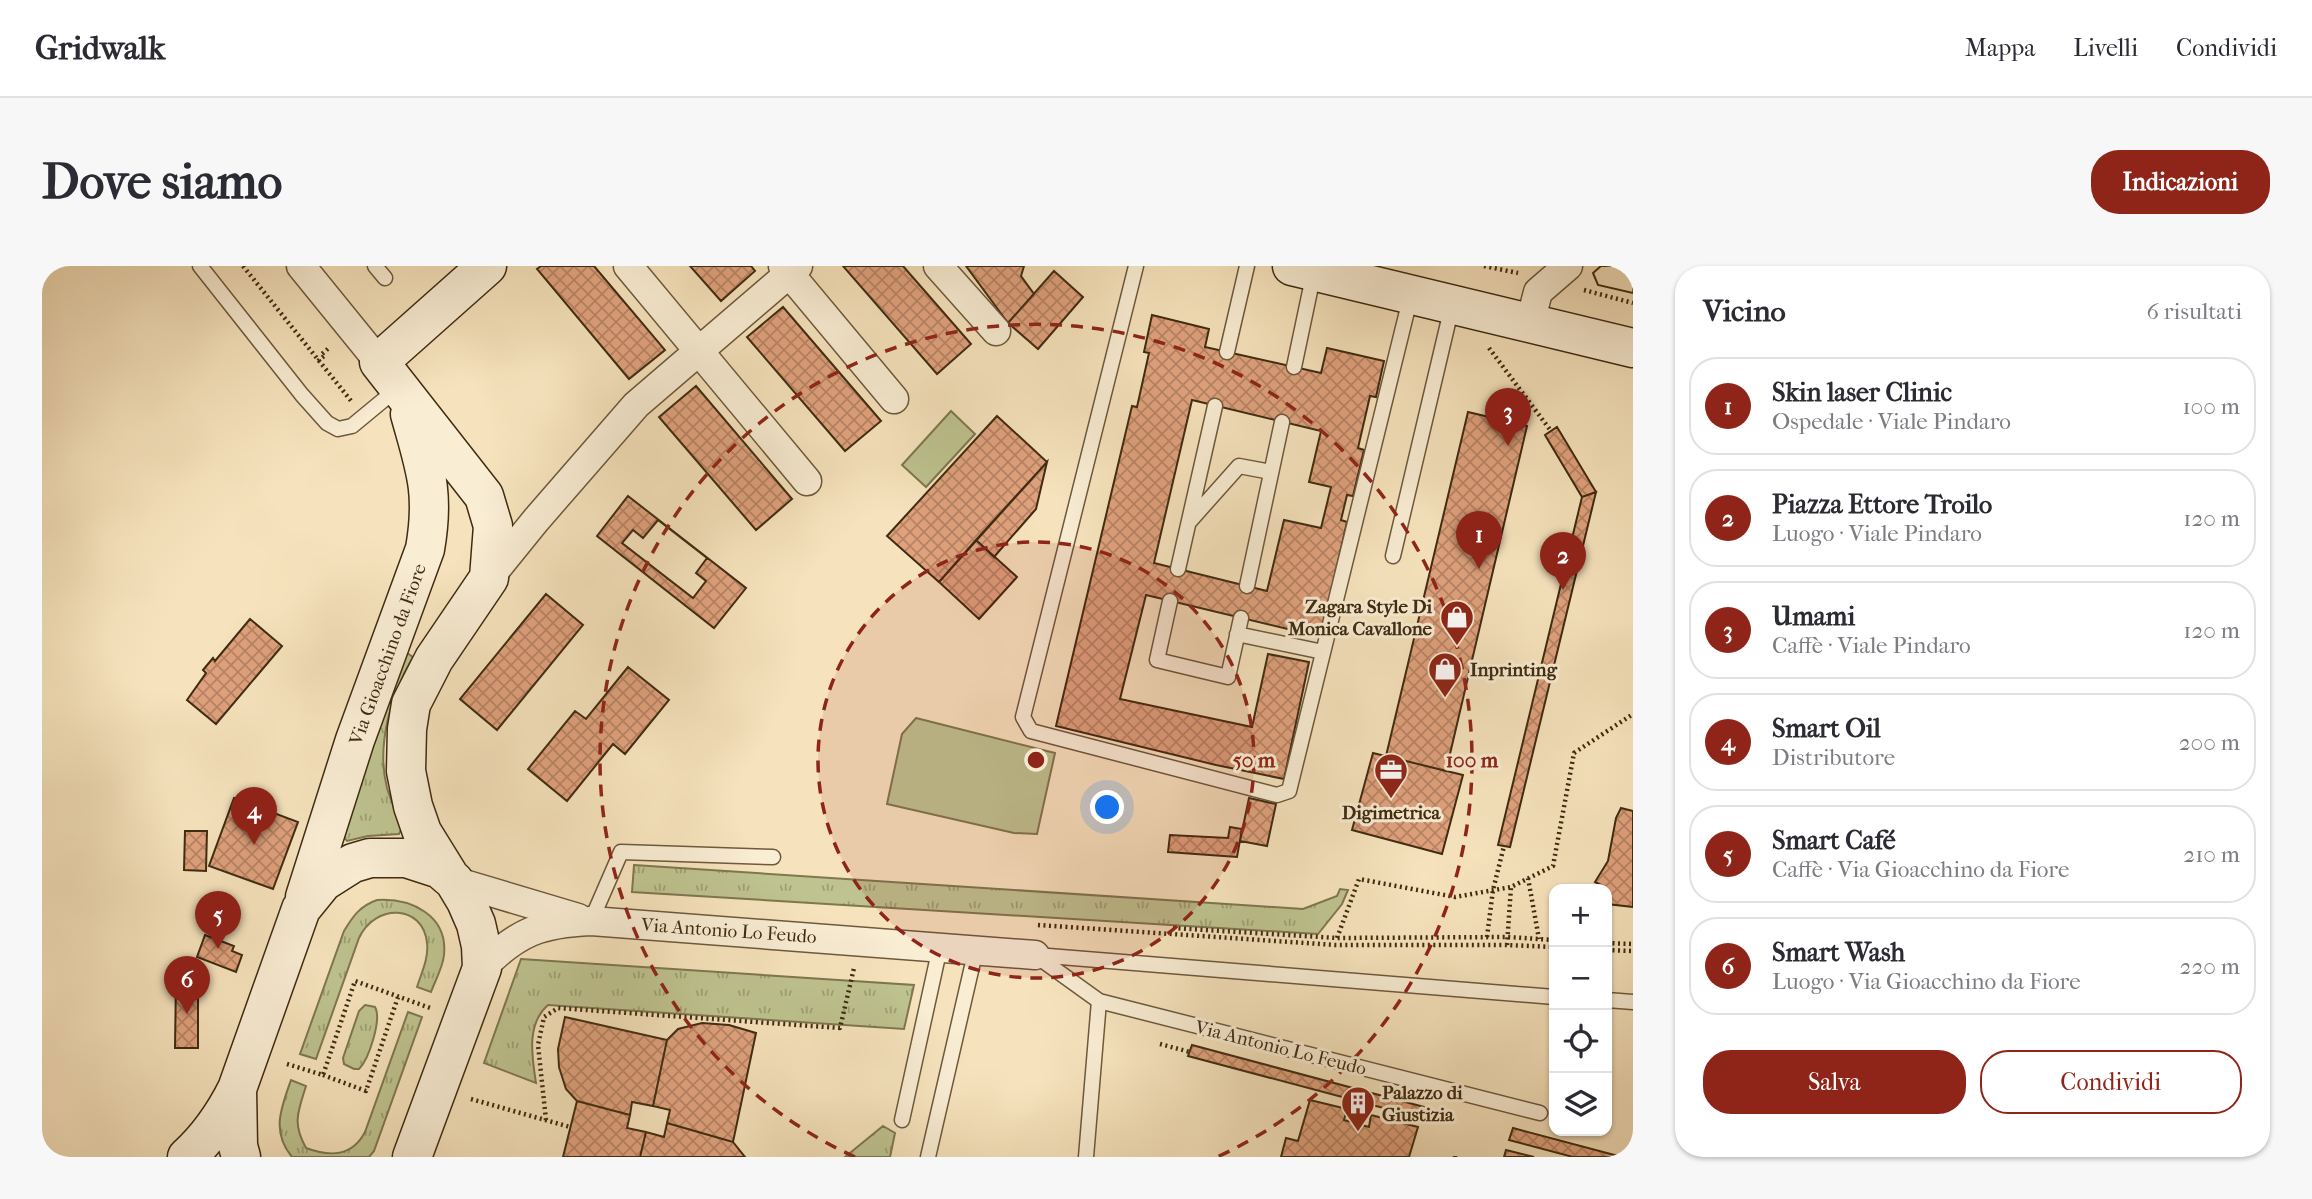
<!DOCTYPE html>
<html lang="it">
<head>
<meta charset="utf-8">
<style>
  :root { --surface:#fff; --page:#f7f7f7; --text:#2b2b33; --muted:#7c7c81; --line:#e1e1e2; --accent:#8f2418 }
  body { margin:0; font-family:"IM FELL French Canon",serif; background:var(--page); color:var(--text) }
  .controls { position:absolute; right:21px; bottom:21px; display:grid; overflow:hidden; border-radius:14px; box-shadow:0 2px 5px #0004 }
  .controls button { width:63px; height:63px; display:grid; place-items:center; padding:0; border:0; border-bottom:2px solid var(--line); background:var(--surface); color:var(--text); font:35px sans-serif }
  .you { position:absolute; left:1066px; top:542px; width:24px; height:24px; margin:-18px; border:5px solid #fff; border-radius:50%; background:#1a73e8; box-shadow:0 0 0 10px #1a73e833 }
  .badge { display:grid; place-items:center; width:46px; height:46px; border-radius:50%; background:var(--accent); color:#fff; font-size:23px; font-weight:700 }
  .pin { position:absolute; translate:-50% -58px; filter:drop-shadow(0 2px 4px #0008) }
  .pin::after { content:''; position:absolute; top:37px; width:24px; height:21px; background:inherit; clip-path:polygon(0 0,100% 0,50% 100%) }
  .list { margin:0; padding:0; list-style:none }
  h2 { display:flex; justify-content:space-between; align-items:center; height:91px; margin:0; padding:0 28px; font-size:30px }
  h2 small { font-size:23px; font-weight:400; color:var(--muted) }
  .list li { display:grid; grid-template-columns:46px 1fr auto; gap:21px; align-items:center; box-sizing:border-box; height:98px; margin:0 14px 14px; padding:0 14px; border:2px solid var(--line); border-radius:28px }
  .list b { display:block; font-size:26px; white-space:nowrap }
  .list p { margin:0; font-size:23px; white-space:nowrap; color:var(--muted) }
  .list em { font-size:23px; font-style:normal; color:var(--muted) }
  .actions { display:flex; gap:14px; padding:21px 28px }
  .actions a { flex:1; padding:16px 0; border:2px solid var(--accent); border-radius:28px; text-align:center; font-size:24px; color:var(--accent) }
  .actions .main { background:var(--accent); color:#fff }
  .icon { flex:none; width:38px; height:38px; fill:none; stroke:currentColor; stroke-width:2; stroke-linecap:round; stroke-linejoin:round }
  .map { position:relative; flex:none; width:1591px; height:891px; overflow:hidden; border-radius:28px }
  header { display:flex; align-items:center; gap:42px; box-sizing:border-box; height:98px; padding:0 35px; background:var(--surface); border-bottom:2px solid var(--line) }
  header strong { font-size:33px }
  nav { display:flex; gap:38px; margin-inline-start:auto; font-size:24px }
  .intro { display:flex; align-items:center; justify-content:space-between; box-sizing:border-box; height:168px; padding:0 42px }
  h1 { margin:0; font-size:49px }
  .button { padding:18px 32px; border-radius:28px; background:var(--accent); color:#fff; font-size:24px; font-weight:700 }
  main { display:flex; gap:42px; padding:0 42px }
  aside { flex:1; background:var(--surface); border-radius:28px; box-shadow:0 2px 5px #0004 }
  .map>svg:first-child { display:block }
</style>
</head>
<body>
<header>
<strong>Gridwalk</strong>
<nav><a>Mappa</a><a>Livelli</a><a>Condividi</a></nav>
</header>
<div class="intro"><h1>Dove siamo</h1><a class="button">Indicazioni</a></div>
<main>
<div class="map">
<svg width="1591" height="891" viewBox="0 0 1591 891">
  <defs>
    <pattern id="grass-tufts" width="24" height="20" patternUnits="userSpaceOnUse" patternTransform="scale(1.75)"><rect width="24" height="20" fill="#bec38f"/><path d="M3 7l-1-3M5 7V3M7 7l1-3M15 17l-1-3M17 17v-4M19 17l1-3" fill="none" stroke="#9c9f73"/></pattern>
    <pattern id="building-cross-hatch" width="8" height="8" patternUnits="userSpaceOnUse" patternTransform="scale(1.75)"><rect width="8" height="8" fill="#e0a27d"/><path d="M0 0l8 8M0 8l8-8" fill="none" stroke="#b78465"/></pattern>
  </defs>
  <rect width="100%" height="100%" fill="#f6e3bd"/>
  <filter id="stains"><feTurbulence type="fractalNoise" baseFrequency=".00286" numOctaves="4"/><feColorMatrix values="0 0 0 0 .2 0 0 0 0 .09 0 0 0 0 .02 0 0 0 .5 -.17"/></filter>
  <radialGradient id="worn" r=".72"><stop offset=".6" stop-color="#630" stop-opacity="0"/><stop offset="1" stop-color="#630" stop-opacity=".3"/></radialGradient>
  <path fill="url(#grass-tufts)" stroke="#7e7750" stroke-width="2" d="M362,385l9,6c-22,37 -37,88 -26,131 4,13 10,27 15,40l-3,6 -31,2 -21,5 -3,-4 39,-139z
    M592,599l669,44 34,-13 3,-7 8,1 -6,14 -24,30 -686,-42z
    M335,634c34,-2 71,15 67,55 -1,12 -9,26 -13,37l-14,-5c4,-13 12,-29 10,-44 -4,-39 -52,-40 -68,-5l-43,121 -16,-5 44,-123c9,-15 16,-25 33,-31z
    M479,693l393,26 -10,44 -356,-24c-22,19 -16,52 -12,78l-52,-20z
    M323,739l10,2c7,12 -6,52 -16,62h-5l-10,-5 -1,-6 16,-47z
    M366,746l14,5 -48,134 -5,6h-77c-21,-25 -11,-49 -1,-77l15,6c-8,26 -14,37 0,62 24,9 46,9 59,-16z
    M841,860l12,7 -5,24h-45z"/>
  <path fill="#bec38f" stroke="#7e7750" stroke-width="2" d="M909,145l24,23 -49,53 -24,-22z
    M874,452l139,35 -18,81 -23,-1 -127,-29 15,-70z"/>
  <path fill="url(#building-cross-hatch)" stroke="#3f2b11" stroke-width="2" fill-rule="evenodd" d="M499,0h53l71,84 -36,29 -92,-110z
    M648,0h61l4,5 -34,30z
    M801,0h60l68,78 -34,30z
    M924,0h58l-3,10 13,18 -26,29z
    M1559,0h32v27l-35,-8 -5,-12z
    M1559,0h32v27l-35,-8 -5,-12z
    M1012,5l29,26 -45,52 -30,-26z
    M741,41l98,114 -36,30 -98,-114z
    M1110,49l57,14 -4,18 116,26 6,-25 57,13 -8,36 -6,-1 -12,52 6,2 -11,46 -6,-1 -6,25 6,2 -26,115 -175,-42 -26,104 132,28 16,-73 41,8 -25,117 -68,-14 -160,-39 76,-320 5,1 12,-54 -5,-1zM1150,134l129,31 -12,51 22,5 -10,41 -37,-8 -17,71 -113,-28z
    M654,120l96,113 -36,31 -97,-113z
    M1426,146l59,14 -81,345 -60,-15z
    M955,150l50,46 -108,120 -52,-46z
    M1515,161l39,65 -14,5 -37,-62z
    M1005,196l-11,47 -42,48 -18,-17z
    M1554,226l-86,355 -12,-2 84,-348z
    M586,230l118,92 -32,40 -117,-92z
    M616,254l49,38 -11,15 10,8 -13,17 -71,-55 11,-13 10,8z
    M934,274l41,37 -38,42 -40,-37z
    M504,328l37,31 -86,105 -37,-31z
    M208,353l32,27 -66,78 -29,-24 19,-27 -3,-3 10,-12 2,3z
    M586,401l41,33 -44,54 -12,-10 -46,57 -39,-32 47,-58 11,8z
    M1331,487l90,22 -21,79 -90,-24z
    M192,532l64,24 -25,67 -64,-23z
    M1207,532l27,6 -9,42 -27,-5z
    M1579,542l12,3v96l-26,-3 -2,-17 -10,-5 13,-21 8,-43z
    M1188,561l12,2 -5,28 -69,-5 2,-17 58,3z
    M143,565h22l-1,40 -22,-1z
    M163,669l29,11 -2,5 10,4 -6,17 -39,-15z
    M134,713h22v69h-23z
    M523,751l102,23 -14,66 -21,-4 -2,13 -53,-14 -11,-12 -7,-22 -1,-18z
    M660,757l27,2 27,8 -23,109 -66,-19 3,-13 -17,-4 14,-66 11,-11z
    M1150,779l232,62 -3,11 -233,-62z
    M1268,834l37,9 -3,11 25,7 2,-12 47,12 -9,30h-128l5,-19 12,3z
    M535,835l53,14 -3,13 19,4 -6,25h-77z
    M625,857l66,19 12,15h-105l6,-25 18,5z
    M1471,862l109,29h-49l-64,-17z
    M1464,884l28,7h-30z"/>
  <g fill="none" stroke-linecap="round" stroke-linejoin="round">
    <g stroke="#6d593c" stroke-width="17">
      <path id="lane" d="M158,0l102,129 25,28 11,6 14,-3 46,-38
        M333,0l10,12
        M1094,0l-113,451 8,14 246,64 12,-4 122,-496
        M1185,86l20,-86
        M1252,101l20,-95
        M1148,255l49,-55 32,6
        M1351,290l59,-250
        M1136,303l37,-163
        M1205,320l35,-164
        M1128,335l-13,59 71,17 13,-59
        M1195,368l86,18
        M549,655l30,-69 152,5
        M993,689l64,46 441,112
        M994,689l518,42
        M1565,734l26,2
        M860,854l38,-173
        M886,891l48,-208
        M1044,891l13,-156"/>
    </g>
    <g stroke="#6d593c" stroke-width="31">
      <path id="street" d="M259,0l78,96
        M586,0l179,215
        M741,0l111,133
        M896,0l58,65
        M1488,57l8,-31 30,-26
        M447,312l47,-58 100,-115 162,-139
        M412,615l124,37
        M440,702c35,-36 59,-45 109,-47l444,34"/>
    </g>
    <g stroke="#3f2b11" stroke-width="41">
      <path id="secondary" d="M1250,0l341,82
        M406,608l-26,-42 -9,-26 -7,-35 1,-42 4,-25 23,-45 55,-81 4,-52 -9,-30 -105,-134 108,-96
        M263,631l50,-157 70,-191c10,-57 0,-81 -15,-135
        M145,891c22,-20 37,-42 50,-68
        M199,891l-3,-11 -1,-57 64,-180 22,-27 30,-19 17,-5h36l34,11 14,12 12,20 10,23 5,22 1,22 -70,189"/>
    </g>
    <path stroke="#3f2b11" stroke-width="4.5" stroke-dasharray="2 3.5" stroke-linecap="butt" d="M201,0l109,136
      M1442,0l34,7
      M1542,24l49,13
      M1447,82l62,83
      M276,95l6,-5 -2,-2 8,-7
      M1486,612l11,61
      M996,659l297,20h172l47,2
      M1131,662l164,10 171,-1 46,3
      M1445,671l6,-47 11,-44
      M1295,672l22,-59 96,18 56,-10
      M1565,677l26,1
      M1465,679l4,-58 42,-21 21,-113 59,-39
      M1565,684l26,1
      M1118,778l30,8
      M245,798l36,11 32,-94 78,28
      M281,809l43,16 32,-94
      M429,833l99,28
      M504,854l-8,-75 6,-28 14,-9 282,20 14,-60
      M1413,891v-1"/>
    <use href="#lane" stroke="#f9edd4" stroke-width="14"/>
    <use href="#street" stroke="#f9edd4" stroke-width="28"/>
    <use href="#secondary" stroke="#f9edd4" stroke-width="38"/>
  </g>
  <circle cx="994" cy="494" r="218" fill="#8f2418" fill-opacity=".12"/>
  <g fill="none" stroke="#8f2418" stroke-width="3.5" stroke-dasharray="12 9">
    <circle cx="994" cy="494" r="218"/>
    <path d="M813 891A436 436 0 1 1 1175 891"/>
  </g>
  <defs>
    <g id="shop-pin" transform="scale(1.75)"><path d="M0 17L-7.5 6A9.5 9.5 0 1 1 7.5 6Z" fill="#8f2418" stroke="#f9edd4"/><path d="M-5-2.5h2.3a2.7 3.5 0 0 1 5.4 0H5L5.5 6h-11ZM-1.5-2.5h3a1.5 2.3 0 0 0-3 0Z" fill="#fff"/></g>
    <g id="office-pin" transform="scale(1.75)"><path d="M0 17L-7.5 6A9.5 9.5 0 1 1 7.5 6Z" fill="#8f2418" stroke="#f9edd4"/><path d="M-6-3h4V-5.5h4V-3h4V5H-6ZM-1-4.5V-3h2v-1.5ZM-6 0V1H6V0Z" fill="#fff"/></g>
    <g id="building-pin" transform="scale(1.75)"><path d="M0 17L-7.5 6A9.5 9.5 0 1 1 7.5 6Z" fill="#8f2418" stroke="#f9edd4"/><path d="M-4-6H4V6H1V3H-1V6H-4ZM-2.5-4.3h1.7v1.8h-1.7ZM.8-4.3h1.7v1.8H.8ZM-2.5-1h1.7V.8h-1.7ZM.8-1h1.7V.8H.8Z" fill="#fff"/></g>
  </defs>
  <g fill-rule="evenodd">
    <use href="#shop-pin" x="1415" y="351"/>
    <use href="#shop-pin" x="1403" y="403"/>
    <use href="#office-pin" x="1349" y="504"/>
    <use href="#building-pin" x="1316" y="837"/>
  </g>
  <g text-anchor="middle" stroke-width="6" stroke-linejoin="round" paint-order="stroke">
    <g font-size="19" font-weight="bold" fill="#3f2b11" stroke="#f9edd4" text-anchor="start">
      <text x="1390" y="347" text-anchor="end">Zagara Style Di<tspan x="1390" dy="22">Monica Cavallone</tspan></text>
      <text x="1428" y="410">Inprinting</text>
      <text x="1349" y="553" text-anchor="middle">Digimetrica</text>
      <text x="1340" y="833">Palazzo di<tspan x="1340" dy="22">Giustizia</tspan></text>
    </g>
    <g font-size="19" fill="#3f2b11" stroke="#f9edd4">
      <text transform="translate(345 388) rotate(-70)" y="7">Via Gioacchino da Fiore</text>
      <text transform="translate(687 664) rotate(4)" y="7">Via Antonio Lo Feudo</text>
      <text transform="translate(1239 781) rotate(14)" y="7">Via Antonio Lo Feudo</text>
    </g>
  </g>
  <circle cx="994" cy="494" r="10" fill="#8f2418" stroke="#f9edd4" stroke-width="3.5"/>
  <g font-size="21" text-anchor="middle" font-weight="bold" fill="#8f2418" stroke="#f9edd4" stroke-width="6" stroke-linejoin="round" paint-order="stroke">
    <text x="1212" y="501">50 m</text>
    <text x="1430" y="501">100 m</text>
  </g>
  <rect width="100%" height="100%" filter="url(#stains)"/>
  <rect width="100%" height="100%" fill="url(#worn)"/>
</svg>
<div class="controls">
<button>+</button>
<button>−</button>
<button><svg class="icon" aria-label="locate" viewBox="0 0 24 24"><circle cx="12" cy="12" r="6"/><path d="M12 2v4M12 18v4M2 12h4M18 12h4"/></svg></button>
<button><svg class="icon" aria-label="layers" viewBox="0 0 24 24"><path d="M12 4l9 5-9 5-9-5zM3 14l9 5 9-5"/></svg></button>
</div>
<div class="you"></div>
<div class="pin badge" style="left:1437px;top:303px">1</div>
<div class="pin badge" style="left:1521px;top:324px">2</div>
<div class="pin badge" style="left:1466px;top:180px">3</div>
<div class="pin badge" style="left:212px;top:579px">4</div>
<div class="pin badge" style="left:176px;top:683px">5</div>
<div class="pin badge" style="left:145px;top:748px">6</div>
</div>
<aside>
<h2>Vicino<small>6 risultati</small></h2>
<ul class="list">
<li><span class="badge">1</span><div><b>Skin laser Clinic</b><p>Ospedale · Viale Pindaro</p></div><em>100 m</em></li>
<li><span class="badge">2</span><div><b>Piazza Ettore Troilo</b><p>Luogo · Viale Pindaro</p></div><em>120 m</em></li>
<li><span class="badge">3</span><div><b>Umami</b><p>Caffè · Viale Pindaro</p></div><em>120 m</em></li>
<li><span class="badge">4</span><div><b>Smart Oil</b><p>Distributore</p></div><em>200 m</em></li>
<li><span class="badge">5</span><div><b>Smart Café</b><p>Caffè · Via Gioacchino da Fiore</p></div><em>210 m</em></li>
<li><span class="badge">6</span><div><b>Smart Wash</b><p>Luogo · Via Gioacchino da Fiore</p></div><em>220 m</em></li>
</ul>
<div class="actions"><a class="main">Salva</a><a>Condividi</a></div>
</aside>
</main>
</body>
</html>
